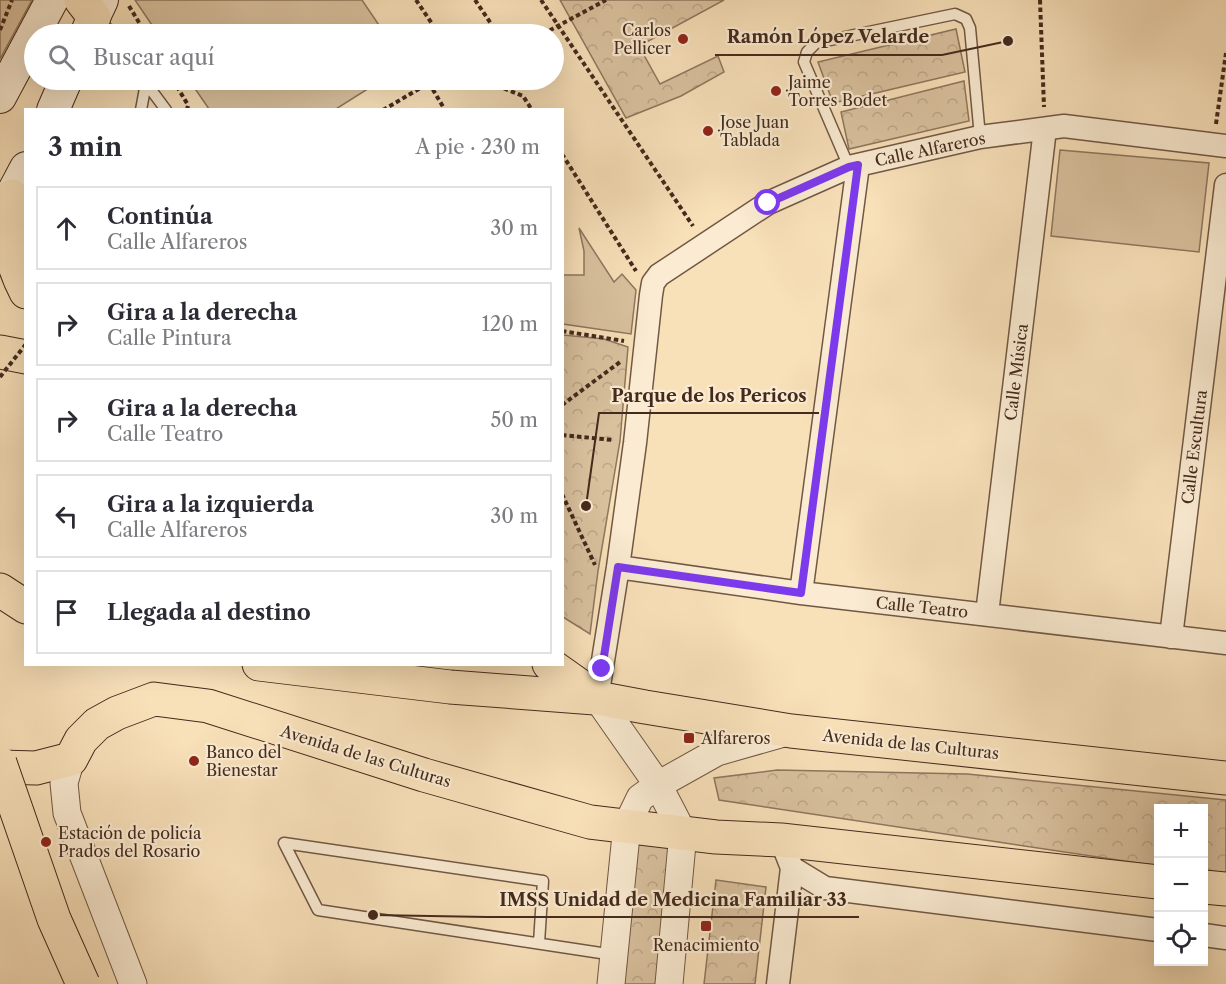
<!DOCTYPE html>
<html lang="es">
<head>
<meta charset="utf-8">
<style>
  :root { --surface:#fff; --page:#f2f2f3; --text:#2b2b33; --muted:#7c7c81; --line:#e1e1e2 }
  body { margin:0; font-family:"Libre Caslon Text",serif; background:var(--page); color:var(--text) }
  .controls { position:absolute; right:18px; bottom:18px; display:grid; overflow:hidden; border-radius:0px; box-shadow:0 6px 24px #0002 }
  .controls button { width:54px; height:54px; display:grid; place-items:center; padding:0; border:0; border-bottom:2px solid var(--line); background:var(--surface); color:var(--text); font:30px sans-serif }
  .stop { position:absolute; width:18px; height:18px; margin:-14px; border:4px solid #7c3aed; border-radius:50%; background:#fff }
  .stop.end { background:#7c3aed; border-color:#fff; box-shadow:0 2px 6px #0008 }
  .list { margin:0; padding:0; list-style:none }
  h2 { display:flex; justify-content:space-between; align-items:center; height:78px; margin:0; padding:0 24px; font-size:26px }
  h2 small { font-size:20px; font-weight:400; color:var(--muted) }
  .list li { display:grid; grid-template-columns:39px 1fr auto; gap:18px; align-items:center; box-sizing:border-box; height:84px; margin:0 12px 12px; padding:0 12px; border:2px solid var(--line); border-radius:0px }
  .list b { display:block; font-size:22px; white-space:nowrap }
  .list p { margin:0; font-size:20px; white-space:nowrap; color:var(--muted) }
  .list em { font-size:20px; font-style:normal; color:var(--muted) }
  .icon { flex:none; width:33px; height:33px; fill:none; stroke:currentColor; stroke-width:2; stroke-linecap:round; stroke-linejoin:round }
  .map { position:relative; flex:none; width:1226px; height:984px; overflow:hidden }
  .search { position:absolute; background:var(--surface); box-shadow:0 6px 24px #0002; left:24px; top:24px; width:540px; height:66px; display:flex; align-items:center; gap:15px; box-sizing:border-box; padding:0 21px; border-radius:33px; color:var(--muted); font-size:22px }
  .panel { position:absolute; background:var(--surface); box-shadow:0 6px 24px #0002; left:24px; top:108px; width:540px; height:558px; border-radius:0px }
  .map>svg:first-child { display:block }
</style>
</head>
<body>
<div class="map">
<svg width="1226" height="984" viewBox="0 0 1226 984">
  <defs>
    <pattern id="forest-crowns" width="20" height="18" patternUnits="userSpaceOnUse" patternTransform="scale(1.5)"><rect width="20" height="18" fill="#d9c19e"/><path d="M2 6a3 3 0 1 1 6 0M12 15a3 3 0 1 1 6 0" fill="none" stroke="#bba688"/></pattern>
  </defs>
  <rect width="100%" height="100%" fill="#f8e0b9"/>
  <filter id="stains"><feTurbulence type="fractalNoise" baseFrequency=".00333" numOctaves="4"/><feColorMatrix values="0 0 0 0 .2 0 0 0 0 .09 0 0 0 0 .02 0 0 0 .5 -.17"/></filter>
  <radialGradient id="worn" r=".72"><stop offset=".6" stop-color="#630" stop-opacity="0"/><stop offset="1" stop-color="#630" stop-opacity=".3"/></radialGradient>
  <path fill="#d9c19e" stroke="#8e765e" stroke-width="1.5" d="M0,0h32l-32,59z
    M135,0h227l23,34h-227z
    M189,80h193l-46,29h-127z
    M1060,150l149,13 -10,89 -148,-16z
    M579,228l35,54 8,-8 14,16 -5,44 -68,-10v-49h21v-24z"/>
  <path fill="url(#forest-crowns)" stroke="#8e765e" stroke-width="1.5" d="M560,0h164l-85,46 21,38 58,-28 6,16 -43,24 -55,22z
    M956,29l9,43 -132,31 -15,-41z
    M964,81l5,40 -120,28 -8,-37z
    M563,335l41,4 24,8 -8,94 -22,130 -8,63 -27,-17z
    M777,770l190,4 259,26v75l-22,-3v-64h-46v58l-439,-66 -5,-22z
    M638,841l32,3 -14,140h-32z
    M716,880l50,7 -11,97h-51z"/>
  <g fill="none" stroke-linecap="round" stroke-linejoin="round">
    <g stroke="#715844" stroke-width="13">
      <path id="service" d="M96,19l18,15
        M146,83l20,27
        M141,110l5,-27 -2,-2
        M849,167l-45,-105 3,-10 9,-9 139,-29 11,5 4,9 10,109
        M539,943l4,-62 -259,-38 34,67 296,45"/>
    </g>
    <g stroke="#715844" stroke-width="25">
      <path id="minor" d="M618,567l183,26 425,50
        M801,593l57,-428
        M987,614l58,-485
        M1171,637l55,-452
        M597,698l21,-131 17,-124 16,-148 2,-12 6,-8 109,-72 81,-36 131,-30 84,-11 162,20
        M781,840l11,28 33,20 333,42
        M1204,935l22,3
        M778,984l14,-116"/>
    </g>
    <g stroke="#715844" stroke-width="29">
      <path id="tertiary" d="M597,698l61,87 25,48 -14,151
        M71,759l-7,24 3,30 66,171
        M611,984l16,-159 13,-27 18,-13 59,-33 70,-20"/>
    </g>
    <g stroke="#442a1d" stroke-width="34">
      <path id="secondary" d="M86,34l16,-34
        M0,97l52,-97
        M53,110l13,-30
        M0,217l26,-49"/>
    </g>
    <g stroke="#442a1d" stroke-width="35">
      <path id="primary" d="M81,0l13,17
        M12,196c-2,40 -6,58 14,96
        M0,352l26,5
        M0,590l26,17
        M259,664l191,23 145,11
        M549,664l48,34 48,9 146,24 435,47
        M0,767l36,1 35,-9 10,-19 16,-16 20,-11 37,-14 54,7 216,69 166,47 126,15 65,3 377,42
        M1204,887l22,2"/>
    </g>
    <path stroke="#442a1d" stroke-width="4" stroke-dasharray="4.5 3" stroke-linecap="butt" d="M416,0l23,34
      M475,0l23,34
      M541,0l152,226
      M1040,0l4,107
      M129,6l17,28
      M0,30l12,-30
      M543,34l63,-34
      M173,80l15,25 -1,5
      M483,80l40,16 9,14
      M429,83l16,27
      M383,110l46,-27 11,-3
      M1216,124l10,-71
      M562,154l74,117
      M562,331l62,10
      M562,405l58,-43
      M562,435l51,5
      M562,494l33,71"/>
    <use href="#service" stroke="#faebd2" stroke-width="10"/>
    <use href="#minor" stroke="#faebd2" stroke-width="22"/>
    <use href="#tertiary" stroke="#faebd2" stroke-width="27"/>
    <use href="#secondary" stroke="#faebd2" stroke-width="32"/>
    <use href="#primary" stroke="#f8e0b9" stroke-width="33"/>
    <g stroke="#442a1d" stroke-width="35" stroke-linecap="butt">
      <path id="primary-bridge" d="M0,763l54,156 29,65"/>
    </g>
    <path stroke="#442a1d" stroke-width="4" stroke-dasharray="4.5 3" stroke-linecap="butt" d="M0,377l26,-33"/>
    <use href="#primary-bridge" stroke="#f8e0b9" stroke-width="33"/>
  </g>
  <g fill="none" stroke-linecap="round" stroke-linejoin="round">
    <path stroke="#7c3aed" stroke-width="8" d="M602,669l16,-102 183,26 57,-428 -9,2 -81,36"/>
  </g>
  <g fill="#8f2418" stroke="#faebd2" stroke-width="2">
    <circle cx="683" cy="39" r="6"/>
    <circle cx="776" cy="91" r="6"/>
    <circle cx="708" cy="131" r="6"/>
    <rect x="683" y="732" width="12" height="12" rx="3"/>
    <circle cx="194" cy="761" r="6"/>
    <circle cx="46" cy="842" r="6"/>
    <rect x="700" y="920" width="12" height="12" rx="3"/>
  </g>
  <g text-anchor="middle" stroke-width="4.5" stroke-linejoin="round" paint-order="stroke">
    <g font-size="16" fill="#442a1d" stroke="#faebd2" text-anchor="start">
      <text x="671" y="36" text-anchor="end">Carlos<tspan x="671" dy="18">Pellicer</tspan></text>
      <text x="788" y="88">Jaime<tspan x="788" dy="18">Torres Bodet</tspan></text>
      <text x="720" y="128">Jose Juan<tspan x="720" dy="18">Tablada</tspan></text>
      <text x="701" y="744">Alfareros</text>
      <text x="206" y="758">Banco del<tspan x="206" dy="18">Bienestar</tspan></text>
      <text x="58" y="839">Estación de policía<tspan x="58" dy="18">Prados del Rosario</tspan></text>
      <text x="706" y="951" text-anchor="middle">Renacimiento</text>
    </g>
    <g font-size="16" fill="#442a1d" stroke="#faebd2">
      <text transform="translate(930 149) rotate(-12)" y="6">Calle Alfareros</text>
      <text transform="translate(1016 372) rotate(-83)" y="6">Calle Música</text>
      <text transform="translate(1194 447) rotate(-83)" y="6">Calle Escultura</text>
      <text transform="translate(922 607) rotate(6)" y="6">Calle Teatro</text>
      <text transform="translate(911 744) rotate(6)" y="6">Avenida de las Culturas</text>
      <text transform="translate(366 756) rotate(17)" y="6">Avenida de las Culturas</text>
    </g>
  </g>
  <path fill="none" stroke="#442a1d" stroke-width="2" d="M1008 41L942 55H715M586 506L599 413H819M373 915L487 917H859"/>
  <g fill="#442a1d" stroke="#faebd2" stroke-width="2">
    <circle cx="1008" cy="41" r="6"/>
    <circle cx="586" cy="506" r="6"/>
    <circle cx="373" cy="915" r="6"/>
  </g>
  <g font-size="18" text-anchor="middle" font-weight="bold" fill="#442a1d" stroke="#faebd2" stroke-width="4.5" stroke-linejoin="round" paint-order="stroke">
    <text x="828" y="43">Ramón López Velarde</text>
    <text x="709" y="402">Parque de los Pericos</text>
    <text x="673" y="906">IMSS Unidad de Medicina Familiar 33</text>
  </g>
  <rect width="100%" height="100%" filter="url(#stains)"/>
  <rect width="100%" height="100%" fill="url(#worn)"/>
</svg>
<div class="controls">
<button>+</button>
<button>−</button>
<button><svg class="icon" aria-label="locate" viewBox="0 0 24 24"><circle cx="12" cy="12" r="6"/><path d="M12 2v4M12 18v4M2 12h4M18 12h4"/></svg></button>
</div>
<div class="stop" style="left:768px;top:203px"></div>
<div class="stop end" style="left:602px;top:669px"></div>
<div class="search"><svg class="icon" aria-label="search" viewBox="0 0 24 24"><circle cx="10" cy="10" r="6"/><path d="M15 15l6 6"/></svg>Buscar aquí</div>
<section class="panel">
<h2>3 min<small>A pie · 230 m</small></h2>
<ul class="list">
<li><svg class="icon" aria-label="ahead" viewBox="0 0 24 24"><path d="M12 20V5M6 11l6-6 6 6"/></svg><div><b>Continúa</b><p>Calle Alfareros</p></div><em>30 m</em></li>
<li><svg class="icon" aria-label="right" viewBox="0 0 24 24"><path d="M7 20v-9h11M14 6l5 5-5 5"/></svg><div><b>Gira a la derecha</b><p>Calle Pintura</p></div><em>120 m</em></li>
<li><svg class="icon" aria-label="right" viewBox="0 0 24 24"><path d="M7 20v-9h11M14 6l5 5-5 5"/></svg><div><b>Gira a la derecha</b><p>Calle Teatro</p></div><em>50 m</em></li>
<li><svg class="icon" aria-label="left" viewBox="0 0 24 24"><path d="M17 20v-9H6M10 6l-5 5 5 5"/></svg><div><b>Gira a la izquierda</b><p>Calle Alfareros</p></div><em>30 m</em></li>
<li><svg class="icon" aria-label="arrive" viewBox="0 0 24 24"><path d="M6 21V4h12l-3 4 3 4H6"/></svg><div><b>Llegada al destino</b></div></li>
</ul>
</section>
</div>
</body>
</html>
